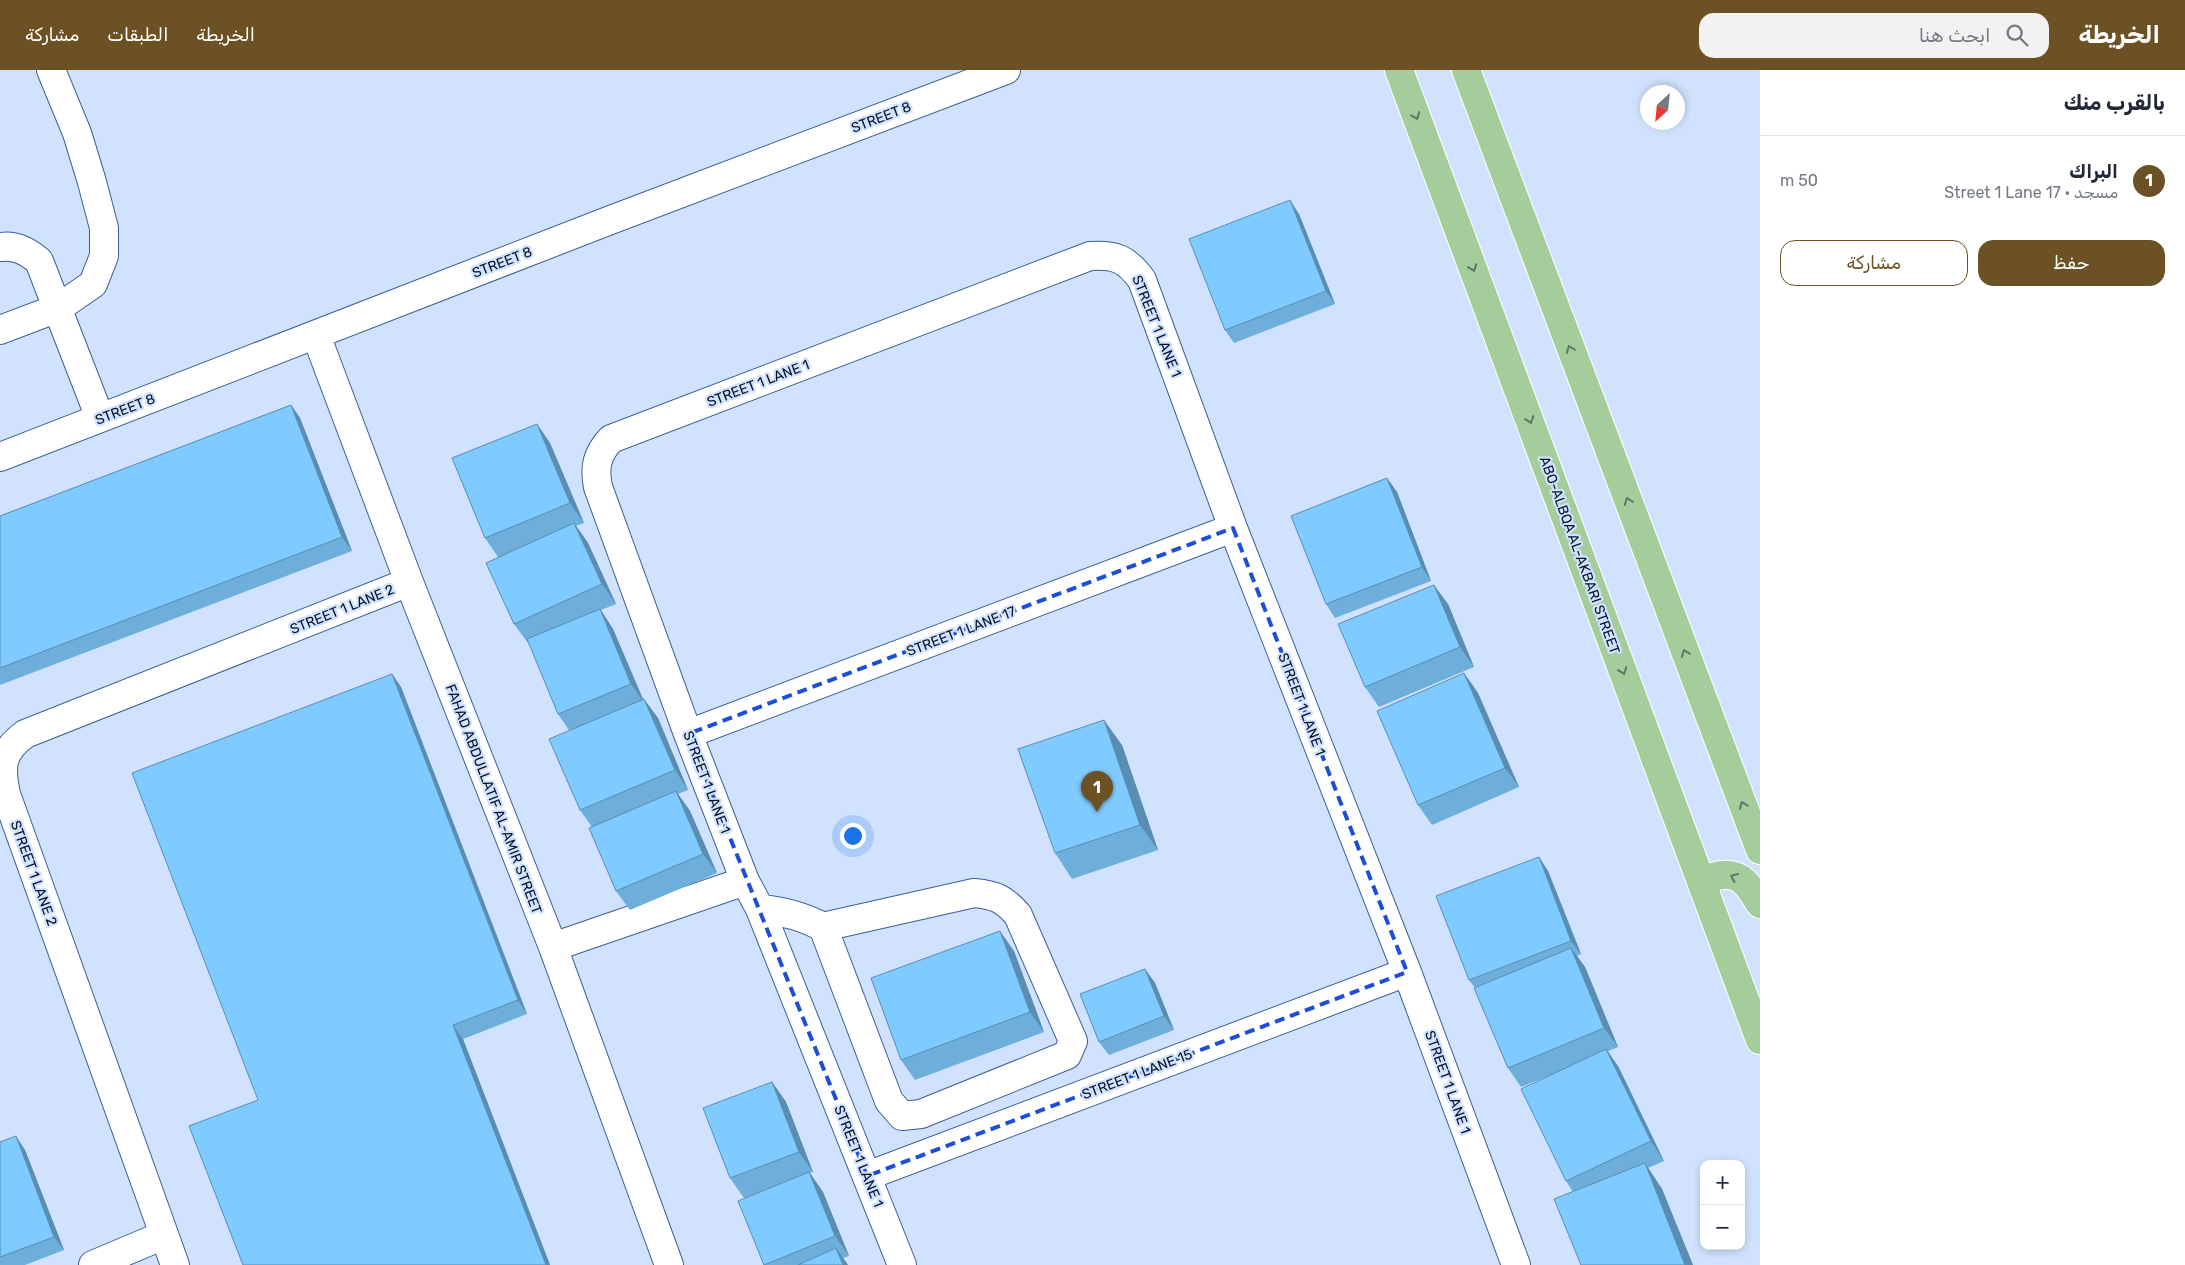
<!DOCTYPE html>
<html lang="ar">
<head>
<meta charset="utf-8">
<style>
  :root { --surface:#fff; --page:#f2f2f3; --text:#1f2937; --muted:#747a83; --line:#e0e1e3; --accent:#6b5123 }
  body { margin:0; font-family:Rubik,"Noto Naskh Arabic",sans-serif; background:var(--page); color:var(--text); direction:rtl }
  .controls { position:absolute; right:15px; bottom:15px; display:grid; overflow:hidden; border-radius:10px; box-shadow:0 2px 8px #0003 }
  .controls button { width:45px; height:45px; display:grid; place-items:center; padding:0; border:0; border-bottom:1px solid var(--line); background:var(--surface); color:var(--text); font:25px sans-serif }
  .compass { position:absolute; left:1640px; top:15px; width:45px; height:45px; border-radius:50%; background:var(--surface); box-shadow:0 2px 8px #0003; rotate:207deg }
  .you { position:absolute; left:852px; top:765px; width:18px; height:18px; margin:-12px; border:4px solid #fff; border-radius:50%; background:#1a73e8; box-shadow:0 0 0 8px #1a73e833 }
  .badge { display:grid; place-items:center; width:32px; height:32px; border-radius:50%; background:var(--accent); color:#fff; font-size:16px; font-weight:700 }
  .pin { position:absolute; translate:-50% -41px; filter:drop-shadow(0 1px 2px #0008) }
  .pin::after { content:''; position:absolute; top:26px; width:18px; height:15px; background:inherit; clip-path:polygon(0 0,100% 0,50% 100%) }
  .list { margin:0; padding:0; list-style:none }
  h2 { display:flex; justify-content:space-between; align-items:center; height:65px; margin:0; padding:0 20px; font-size:21px }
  h2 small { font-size:16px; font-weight:400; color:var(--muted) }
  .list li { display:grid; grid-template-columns:32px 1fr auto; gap:15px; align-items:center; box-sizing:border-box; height:90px; padding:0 20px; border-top:1px solid var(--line) }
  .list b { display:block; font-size:19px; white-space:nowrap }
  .list p { margin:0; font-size:16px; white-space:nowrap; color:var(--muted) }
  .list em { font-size:16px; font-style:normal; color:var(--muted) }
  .actions { display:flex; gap:10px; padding:15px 20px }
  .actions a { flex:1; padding:11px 0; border:1px solid var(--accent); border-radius:15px; text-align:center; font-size:18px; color:var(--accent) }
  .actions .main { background:var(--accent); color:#fff }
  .icon { flex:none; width:28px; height:28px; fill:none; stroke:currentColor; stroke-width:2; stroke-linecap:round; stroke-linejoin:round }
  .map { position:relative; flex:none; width:1760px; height:1195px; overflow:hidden; direction:ltr }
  header { display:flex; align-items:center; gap:30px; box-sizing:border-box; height:70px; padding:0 25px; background:var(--accent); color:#fff }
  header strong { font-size:24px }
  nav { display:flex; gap:28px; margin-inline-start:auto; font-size:18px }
  .search { width:350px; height:45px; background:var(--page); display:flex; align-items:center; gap:12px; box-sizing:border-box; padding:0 18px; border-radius:15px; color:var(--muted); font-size:19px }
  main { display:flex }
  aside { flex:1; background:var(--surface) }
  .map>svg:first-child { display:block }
</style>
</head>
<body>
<header>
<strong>الخريطة</strong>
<div class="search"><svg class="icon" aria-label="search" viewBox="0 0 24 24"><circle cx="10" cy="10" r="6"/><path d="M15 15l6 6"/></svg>ابحث هنا</div>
<nav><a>الخريطة</a><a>الطبقات</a><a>مشاركة</a></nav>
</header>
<main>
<aside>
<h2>بالقرب منك<small></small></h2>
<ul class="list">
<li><span class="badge">1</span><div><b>البراك</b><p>مسجد · Street 1 Lane 17</p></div><em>50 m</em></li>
</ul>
<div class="actions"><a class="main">حفظ</a><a>مشاركة</a></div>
</aside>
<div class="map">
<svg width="1760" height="1195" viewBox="0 0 1760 1195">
  <rect width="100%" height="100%" fill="#d0e2fd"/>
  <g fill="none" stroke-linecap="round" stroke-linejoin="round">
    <g stroke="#3b5f9b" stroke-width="30">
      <path id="minor" d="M0,177c16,-2 27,4 39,14l61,157
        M0,260l58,-22 35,-24 11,-28v-28l-12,-46 -15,-49 -26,-63
        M316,265l93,247 144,365 116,318
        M0,387l608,-236 398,-151
        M688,664l545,-206
        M760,839c24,2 42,7 63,18l151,-34c22,2 30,6 44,22l55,126 -6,14 -146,59 -19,2 -13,-15 -66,-174
        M553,877l192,-66
        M867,1106l540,-204
        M93,1195l71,-30
        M175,1195l-169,-471c-6,-28 -5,-42 19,-60l384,-152
        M902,1195l-142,-356 -15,-28 -57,-147 -90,-247c-4,-20 -1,-33 13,-48l479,-183c25,-2 37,3 52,24l91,248 174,444 109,293"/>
    </g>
    <g stroke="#fff" stroke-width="30">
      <path id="major" d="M1399,0l361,970
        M1466,0l294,780
        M1704,820l8,-13c28,-8 35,6 48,27"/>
    </g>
    <use href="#minor" stroke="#fff" stroke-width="28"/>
    <use href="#major" stroke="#a4cd9b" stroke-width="28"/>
  </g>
  <path fill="#6daeda" d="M1299,144l36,90 -101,39 -9,-13z
    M291,335l9,13 52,133 -352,134v-169z
    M537,354l13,19 34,80 -8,3 12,17 28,61 -15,6 12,19 30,70 15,19 30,72 -10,4 12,17 27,62 -87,37 -14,-19 -24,-64 -12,-17 -11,-80 -11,-16 -29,-71h-1l-14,-19 -16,-67 -13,-19z
    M1387,408l10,14 34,89 -96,37 -9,-14z
    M1448,534l26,63 -95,40 -14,-20z
    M1464,603l14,20 41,94 -87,38 -14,-20z
    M392,604l9,13 126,327 -64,25 87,226h-307z
    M1122,675l36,105 -86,29 -17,-26z
    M1539,787l9,14 33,83 -4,2 8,11 33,80 -10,4 11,17 45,93 -16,7 14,21 31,76h-112l-8,-73 -7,-11 -18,-105 -27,11 -13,-19 -33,-80 -6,-8z
    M1014,881l30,81 -129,48 -14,-20z
    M1145,899l10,14 19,47 -65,25 -10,-13z
    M772,1012l14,20 27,70 -3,1 13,19 26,64 -6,2 5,7h-84l15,-80 -35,13 -14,-20z
    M0,1072l25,8 39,100 -39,15h-25z"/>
  <path fill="#598db2" d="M1290,130l9,14 36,90 -9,-13z
    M291,335l9,13 52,133 -10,-14z
    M537,354l13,19 34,80 -14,-20z
    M1387,408l10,14 34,89 -9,-14z
    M574,453l14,20 28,61 -14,-20z
    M1434,515l14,19 26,63 -14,-20z
    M600,539l13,20 32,75 -14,-20z
    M1464,603l14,20 41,94 -14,-19z
    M392,604l9,13 126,327 -9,-14z
    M644,629l14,19 30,72 -13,-20z
    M1104,650l18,25 36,105 -18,-25z
    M676,721l14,20 27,62 -14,-19z
    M1539,787l9,14 33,83 -10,-13z
    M1000,861l14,20 30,81 -14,-20z
    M1571,878l14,19 33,80 -14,-19z
    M1145,899l10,14 19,47 -10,-14z
    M453,955l10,14 87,226h-4z
    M1606,979l13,19 45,93 -13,-20z
    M772,1012l14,20 27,70 -14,-20z
    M16,1066l9,14 39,100 -10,-13z
    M1645,1093l17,26 31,76h-8z
    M809,1102l14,20 26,64 -14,-20z
    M836,1178l12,17h-5z"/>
  <path fill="#7fcafe" stroke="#598db2" d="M1290,130l36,91 -101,39 -36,-91z
    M291,335l51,132 -342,131v-152z
    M537,354l33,79 -85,35 -33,-80z
    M1387,408l35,89 -96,37 -35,-88z
    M574,453l28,61 -88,40 -28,-61z
    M1434,515l26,62 -95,40 -27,-63z
    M600,539l31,75 -73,30 -31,-75z
    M1464,603l41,95 -87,37 -41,-94z
    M392,604l126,326 -65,25 93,240h-303l-54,-139 69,-26 -126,-327z
    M644,629l31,71 -95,40 -31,-71z
    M1104,650l36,105 -85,28 -37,-104z
    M676,721l27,63 -87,37 -27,-63z
    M1539,787l32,84 -102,39 -33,-84z
    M1000,861l30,81 -129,48 -30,-82z
    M1571,878l33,80 -96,40 -34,-80z
    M1145,899l19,47 -65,26 -19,-48z
    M1606,979l45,92 -85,40 -45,-92z
    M772,1012l27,70 -69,26 -27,-70z
    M16,1066l38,101 -54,20v-115z
    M1645,1093l40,102h-104l-27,-66z
    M809,1102l26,64 -71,29 -26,-64z
    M836,1178l7,17h-45z"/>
  <defs><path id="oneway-chevron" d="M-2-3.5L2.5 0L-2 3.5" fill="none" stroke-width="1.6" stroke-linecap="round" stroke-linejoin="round" transform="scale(1.25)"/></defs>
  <g stroke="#5c7868">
    <use href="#oneway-chevron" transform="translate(1416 46) rotate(69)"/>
    <use href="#oneway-chevron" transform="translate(1473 198) rotate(70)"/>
    <use href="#oneway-chevron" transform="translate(1570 279) rotate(-111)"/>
    <use href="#oneway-chevron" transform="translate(1530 350) rotate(70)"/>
    <use href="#oneway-chevron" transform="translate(1628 431) rotate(-111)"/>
    <use href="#oneway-chevron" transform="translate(1685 583) rotate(-111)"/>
    <use href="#oneway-chevron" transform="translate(1623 601) rotate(70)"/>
    <use href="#oneway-chevron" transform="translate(1743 735) rotate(-111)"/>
    <use href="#oneway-chevron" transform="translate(1734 807) rotate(-156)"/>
  </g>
  <path fill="none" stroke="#1d4ed8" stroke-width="4" stroke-dasharray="10 6" stroke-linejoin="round" d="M1233,458l174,444 -540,204 -179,-442z"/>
  <g text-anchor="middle" stroke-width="4.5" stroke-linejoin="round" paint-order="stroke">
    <g font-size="14" fill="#041129" stroke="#d0e2fd">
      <text transform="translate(881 47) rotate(-21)" y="5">STREET 8</text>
      <text transform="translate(502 192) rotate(-21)" y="5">STREET 8</text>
      <text transform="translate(1157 256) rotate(68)" y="5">STREET 1 LANE 1</text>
      <text transform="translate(758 313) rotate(-21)" y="5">STREET 1 LANE 1</text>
      <text transform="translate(125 339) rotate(-21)" y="5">STREET 8</text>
      <text transform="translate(1580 485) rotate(70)" y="5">ABO-ALBQA AL-AKBARI STREET</text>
      <text transform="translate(342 539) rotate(-22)" y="5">STREET 1 LANE 2</text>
      <text transform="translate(961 561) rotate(-21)" y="5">STREET 1 LANE 17</text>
      <text transform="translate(1302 634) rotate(69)" y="5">STREET 1 LANE 1</text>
      <text transform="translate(707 712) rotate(69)" y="5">STREET 1 LANE 1</text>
      <text transform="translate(494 729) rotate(69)" y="5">FAHAD ABDULLATIF AL-AMIR STREET</text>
      <text transform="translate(34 803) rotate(70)" y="5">STREET 1 LANE 2</text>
      <text transform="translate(1137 1004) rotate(-21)" y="5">STREET 1 LANE 15</text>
      <text transform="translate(1448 1012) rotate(70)" y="5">STREET 1 LANE 1</text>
      <text transform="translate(859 1086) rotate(68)" y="5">STREET 1 LANE 1</text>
    </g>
  </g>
</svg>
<div class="controls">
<button>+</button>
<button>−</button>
</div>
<svg class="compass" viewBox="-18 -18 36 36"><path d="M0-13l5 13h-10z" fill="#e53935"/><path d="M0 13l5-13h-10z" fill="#747a83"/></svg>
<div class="you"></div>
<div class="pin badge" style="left:1097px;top:742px">1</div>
</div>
</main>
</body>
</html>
